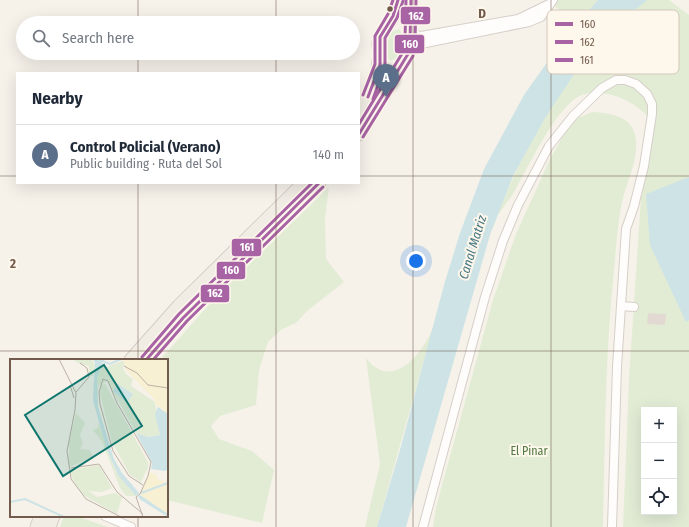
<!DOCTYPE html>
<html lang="en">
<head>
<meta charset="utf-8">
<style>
  :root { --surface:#fff; --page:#f2f2f3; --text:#1f2937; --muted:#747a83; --line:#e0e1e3; --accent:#0f766e }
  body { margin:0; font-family:"Fira Sans Condensed",sans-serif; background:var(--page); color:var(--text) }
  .controls { position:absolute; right:12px; bottom:12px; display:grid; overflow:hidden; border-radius:0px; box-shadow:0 4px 16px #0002 }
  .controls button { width:36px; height:36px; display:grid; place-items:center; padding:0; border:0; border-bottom:1px solid var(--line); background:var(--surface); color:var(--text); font:20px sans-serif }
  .you { position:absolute; left:416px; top:261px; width:14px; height:14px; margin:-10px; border:3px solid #fff; border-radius:50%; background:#1a73e8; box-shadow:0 0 0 6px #1a73e833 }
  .badge { display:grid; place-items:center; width:26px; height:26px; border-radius:50%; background:var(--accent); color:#fff; font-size:13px; font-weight:700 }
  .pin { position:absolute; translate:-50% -33px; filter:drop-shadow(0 1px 2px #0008) }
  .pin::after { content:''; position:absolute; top:21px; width:14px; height:12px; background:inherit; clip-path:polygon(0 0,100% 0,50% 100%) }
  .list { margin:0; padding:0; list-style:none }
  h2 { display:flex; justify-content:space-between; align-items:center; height:52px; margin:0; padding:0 16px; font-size:17px }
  h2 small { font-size:13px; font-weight:400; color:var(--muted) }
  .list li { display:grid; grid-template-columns:26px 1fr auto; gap:12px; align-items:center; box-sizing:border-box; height:60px; padding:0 16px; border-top:1px solid var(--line) }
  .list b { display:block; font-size:15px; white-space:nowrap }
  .list p { margin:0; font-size:13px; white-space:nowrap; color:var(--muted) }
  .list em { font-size:13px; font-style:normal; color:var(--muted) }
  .icon { flex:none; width:22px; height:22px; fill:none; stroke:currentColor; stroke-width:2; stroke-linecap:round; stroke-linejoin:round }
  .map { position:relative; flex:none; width:689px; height:527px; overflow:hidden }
  .search { position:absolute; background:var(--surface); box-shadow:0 4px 16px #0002; left:16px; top:16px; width:344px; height:44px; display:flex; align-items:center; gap:10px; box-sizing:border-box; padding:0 14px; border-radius:22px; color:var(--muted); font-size:15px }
  .panel { position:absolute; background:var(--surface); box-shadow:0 4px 16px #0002; left:16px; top:72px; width:344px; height:112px; border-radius:0px }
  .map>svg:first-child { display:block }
</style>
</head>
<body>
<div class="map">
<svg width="689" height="527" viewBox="0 0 689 527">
  <rect width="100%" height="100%" fill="#f6f2ea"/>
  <path fill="#e2ecd5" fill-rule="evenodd" d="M558,0h40l-22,24 -10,-10 -11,-7z
    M647,0h22l20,15v512h-66l6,-148 12,-181 13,-74c-12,-15 -24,-24 -42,-29 -10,-2 -20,-4 -30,0 -25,9 -55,75 -69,99 -5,8 -11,15 -16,22 29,-76 82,-169 150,-216zM644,410h30v102h-30z
    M399,29c8,9 3,22 -3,30l-6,2c-7,-8 -3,-21 2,-29z
    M592,112c19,1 42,4 44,28 2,23 -11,45 -15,67 -4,21 -5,43 -7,64 -9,85 -9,170 -11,256h-170l3,-20 57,-207 23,-66 34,-75 13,-23 15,-18z
    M329,187l-4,32 1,40 18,23 -37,29 -11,12 -14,6 -14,13 -9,28 -3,35 -36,11 -9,10 8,13 33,12 22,19 -12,53 -95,-23v-140h-7l54,-61z
    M433,328l-56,199h-12l15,-63 -14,-106c26,34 56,-4 67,-30z
    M64,516h12l32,11h-48z"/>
  <path fill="#cde3e5" d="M598,0h49l-43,37 -27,33 -32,48 -32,58 -23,59 -84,292h-29l23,-77 44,-165 16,-52 24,-64 40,-74 41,-58z
    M689,177v143l-3,2 -36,-77 -4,-51z"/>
  <path fill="#e2dad2" d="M648,313l18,1 -1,11 -18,-1z"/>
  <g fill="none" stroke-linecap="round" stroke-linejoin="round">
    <g stroke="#d5cfc8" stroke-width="10">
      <path id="street" d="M410,33l11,3 97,-17 31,-15
        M409,55l12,-11 108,-22 12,-5 12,-17
        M621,306l13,1
        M105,516l26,11
        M423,527l62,-230 18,-56 15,-36 31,-59 24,-30 29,-28 14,-8h9l11,4 11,10 5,10v10l-8,52 -10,40 -8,23 -9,138 -5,160"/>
    </g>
    <g stroke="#d5cdc6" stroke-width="15">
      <path id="primary" d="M359,113l9,-16 9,-23 3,-18 -1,-12 1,-7 13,-21 5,-16
        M359,134l49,-80c5,-17 1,-36 3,-54
        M131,360l48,-54 125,-123
        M146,360l37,-42 136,-135
        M37,527l4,-11
        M49,527l4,-11"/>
    </g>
    <use href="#street" stroke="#fefdfc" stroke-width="8"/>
    <use href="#primary" stroke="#f1ede5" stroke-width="13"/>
    <g stroke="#fef7eb" stroke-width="6">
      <path id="bus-1" d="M368,97l12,-32v-28l13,-21 5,-16
        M359,134l49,-80 2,-13 1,-41
        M146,360l37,-42 136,-135"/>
    </g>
    <g stroke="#fef7eb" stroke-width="6">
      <path id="bus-2" d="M373,99l12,-33v-28l12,-20 6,-17
        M363,137l50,-81 2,-15 1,-41
        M153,360l34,-39 136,-134"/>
    </g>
    <g stroke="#fef7eb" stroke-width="6">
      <path id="bus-3" d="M363,95l12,-31v-28l13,-22 5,-14
        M359,124l44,-72 2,-12 1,-40
        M142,357l37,-43 133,-131"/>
    </g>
    <use href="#bus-1" stroke="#a863a4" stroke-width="3"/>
    <use href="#bus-2" stroke="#a863a4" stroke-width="3"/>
    <use href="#bus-3" stroke="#a863a4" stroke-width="3"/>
  </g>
  <path fill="none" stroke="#725b4c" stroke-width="1" stroke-opacity="0.55" d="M138,0v23M276,0v23M413,0v527M551,0v527M138,53v20M276,53v20M0,176h17M359,176h330M138,183v177M276,183v344M0,351h689M138,516v11"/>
  <circle fill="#725b4c" stroke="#fef7eb" stroke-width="1.5" cx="390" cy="9" r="3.5"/>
  <g text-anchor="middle" stroke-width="4" stroke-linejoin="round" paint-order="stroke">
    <g font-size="12" fill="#527844" stroke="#fef7eb">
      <text x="529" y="455">El Pinar</text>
    </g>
    <g font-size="13" font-style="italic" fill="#477885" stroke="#fef7eb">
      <text transform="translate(472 247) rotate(-73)" y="5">Canal Matriz</text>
    </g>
  </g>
  <g transform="translate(10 359)">
    <rect width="158" height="158" fill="#f6f2ea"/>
    <path d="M62,0h19l4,6 -2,11h-4v-10l-9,-2zM112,2l3,1 -2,6 3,6 7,5 -2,7 24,16 5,33 -12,2 -12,-4 -29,-52 -9,5v18l-2,-22 4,-15h7zM95,25l43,78v5l-7,15 -11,-7 -18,-33 -12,-48 1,-9zM66,54l9,10 -5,12 3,8 -3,6 10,1 3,7 -24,10v-25zM88,63l18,50 20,24h-10l-6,-8 -18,-47 -9,-11 5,-2zM89,106l13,23 -10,4 -13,-1 8,6 18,-4 7,4 -5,17 -34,-19 -9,-12 -5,-13z" fill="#e2ecd5"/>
    <path d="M113,0h45v55l-12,-9 -1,-5 -29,-30zM140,113l7,3v4l11,4v31l-28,-19z" fill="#f7f0d3"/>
    <path d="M83,0h11l-7,19 1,29 16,52 8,14 17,20 -3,3 -18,-21 -12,-28 -13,-47 2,-37zM108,25l15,10 -6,9 -14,-12zM148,48l10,7v55l-3,2 -14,-2 1,-6 -16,-30 12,4 12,-2 -5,-21zM130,136l28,19v3l-27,-17 -3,-3z" fill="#cde3e5"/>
    <path fill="none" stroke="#cde3e5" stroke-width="2" d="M87,0l13,5 11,-5M131,134l27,-10M0,143l15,-3 39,18"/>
    <path fill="none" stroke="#bdb1a6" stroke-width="1" d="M49,0l17,34 -1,17 -8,41 4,28 15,20 35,18M114,7l13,7 11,12 20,3M60,26l4,13M66,33l13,-15 -2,-9 -7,-5M61,109l28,-4 18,28 26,22M133,126l-14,-9 -16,-25 -13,-47 -1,-12 4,-13 5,2 9,22 34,59 -3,14 -8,18 -4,3 7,20"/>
    <path fill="#0f766e" fill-opacity="0.15" stroke="#0f766e" stroke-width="2" d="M94,6l38,61 -79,50 -38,-61z"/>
    <rect width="158" height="158" fill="none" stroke="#725b4c" stroke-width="2"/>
  </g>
  <rect x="547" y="10" width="132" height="64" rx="6" fill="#fef7eb" stroke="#d4c8bb" stroke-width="1"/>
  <rect x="555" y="22" width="18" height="4" fill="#a863a4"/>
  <rect x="555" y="40" width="18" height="4" fill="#a863a4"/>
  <rect x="555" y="58" width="18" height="4" fill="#a863a4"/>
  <g font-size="11" fill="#725b4c">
    <text x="580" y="28">160</text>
    <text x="580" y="46">162</text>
    <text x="580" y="64">161</text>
  </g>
  <g font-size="13" text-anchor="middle" font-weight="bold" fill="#725b4c" stroke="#fef7eb" stroke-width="4" stroke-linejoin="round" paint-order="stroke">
    <text x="482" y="18">D</text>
    <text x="13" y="268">2</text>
  </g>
  <g stroke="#fef7eb" stroke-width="1.5">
    <rect x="400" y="6" width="31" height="19" rx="4" fill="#a863a4"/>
    <rect x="394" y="34" width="31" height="20" rx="4" fill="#a863a4"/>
    <rect x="231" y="238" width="31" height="19" rx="4" fill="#a863a4"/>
    <rect x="216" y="261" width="30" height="19" rx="4" fill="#a863a4"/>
    <rect x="200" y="284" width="30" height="19" rx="4" fill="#a863a4"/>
  </g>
  <g font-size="11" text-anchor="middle" font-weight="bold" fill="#fff">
    <text x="416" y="20">162</text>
    <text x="410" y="48">160</text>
    <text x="247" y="251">161</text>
    <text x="231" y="274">160</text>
    <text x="215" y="297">162</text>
  </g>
</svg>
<div class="controls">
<button>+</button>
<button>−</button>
<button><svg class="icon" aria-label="locate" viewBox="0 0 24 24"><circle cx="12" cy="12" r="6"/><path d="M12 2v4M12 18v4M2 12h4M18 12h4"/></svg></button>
</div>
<div class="you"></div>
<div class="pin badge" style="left:386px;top:97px;background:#5c6f8a">A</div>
<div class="search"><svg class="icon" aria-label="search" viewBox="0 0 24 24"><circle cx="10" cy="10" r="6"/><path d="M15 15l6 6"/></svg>Search here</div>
<section class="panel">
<h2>Nearby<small></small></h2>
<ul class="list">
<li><span class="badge" style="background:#5c6f8a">A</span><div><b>Control Policial (Verano)</b><p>Public building · Ruta del Sol</p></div><em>140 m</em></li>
</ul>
</section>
</div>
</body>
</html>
